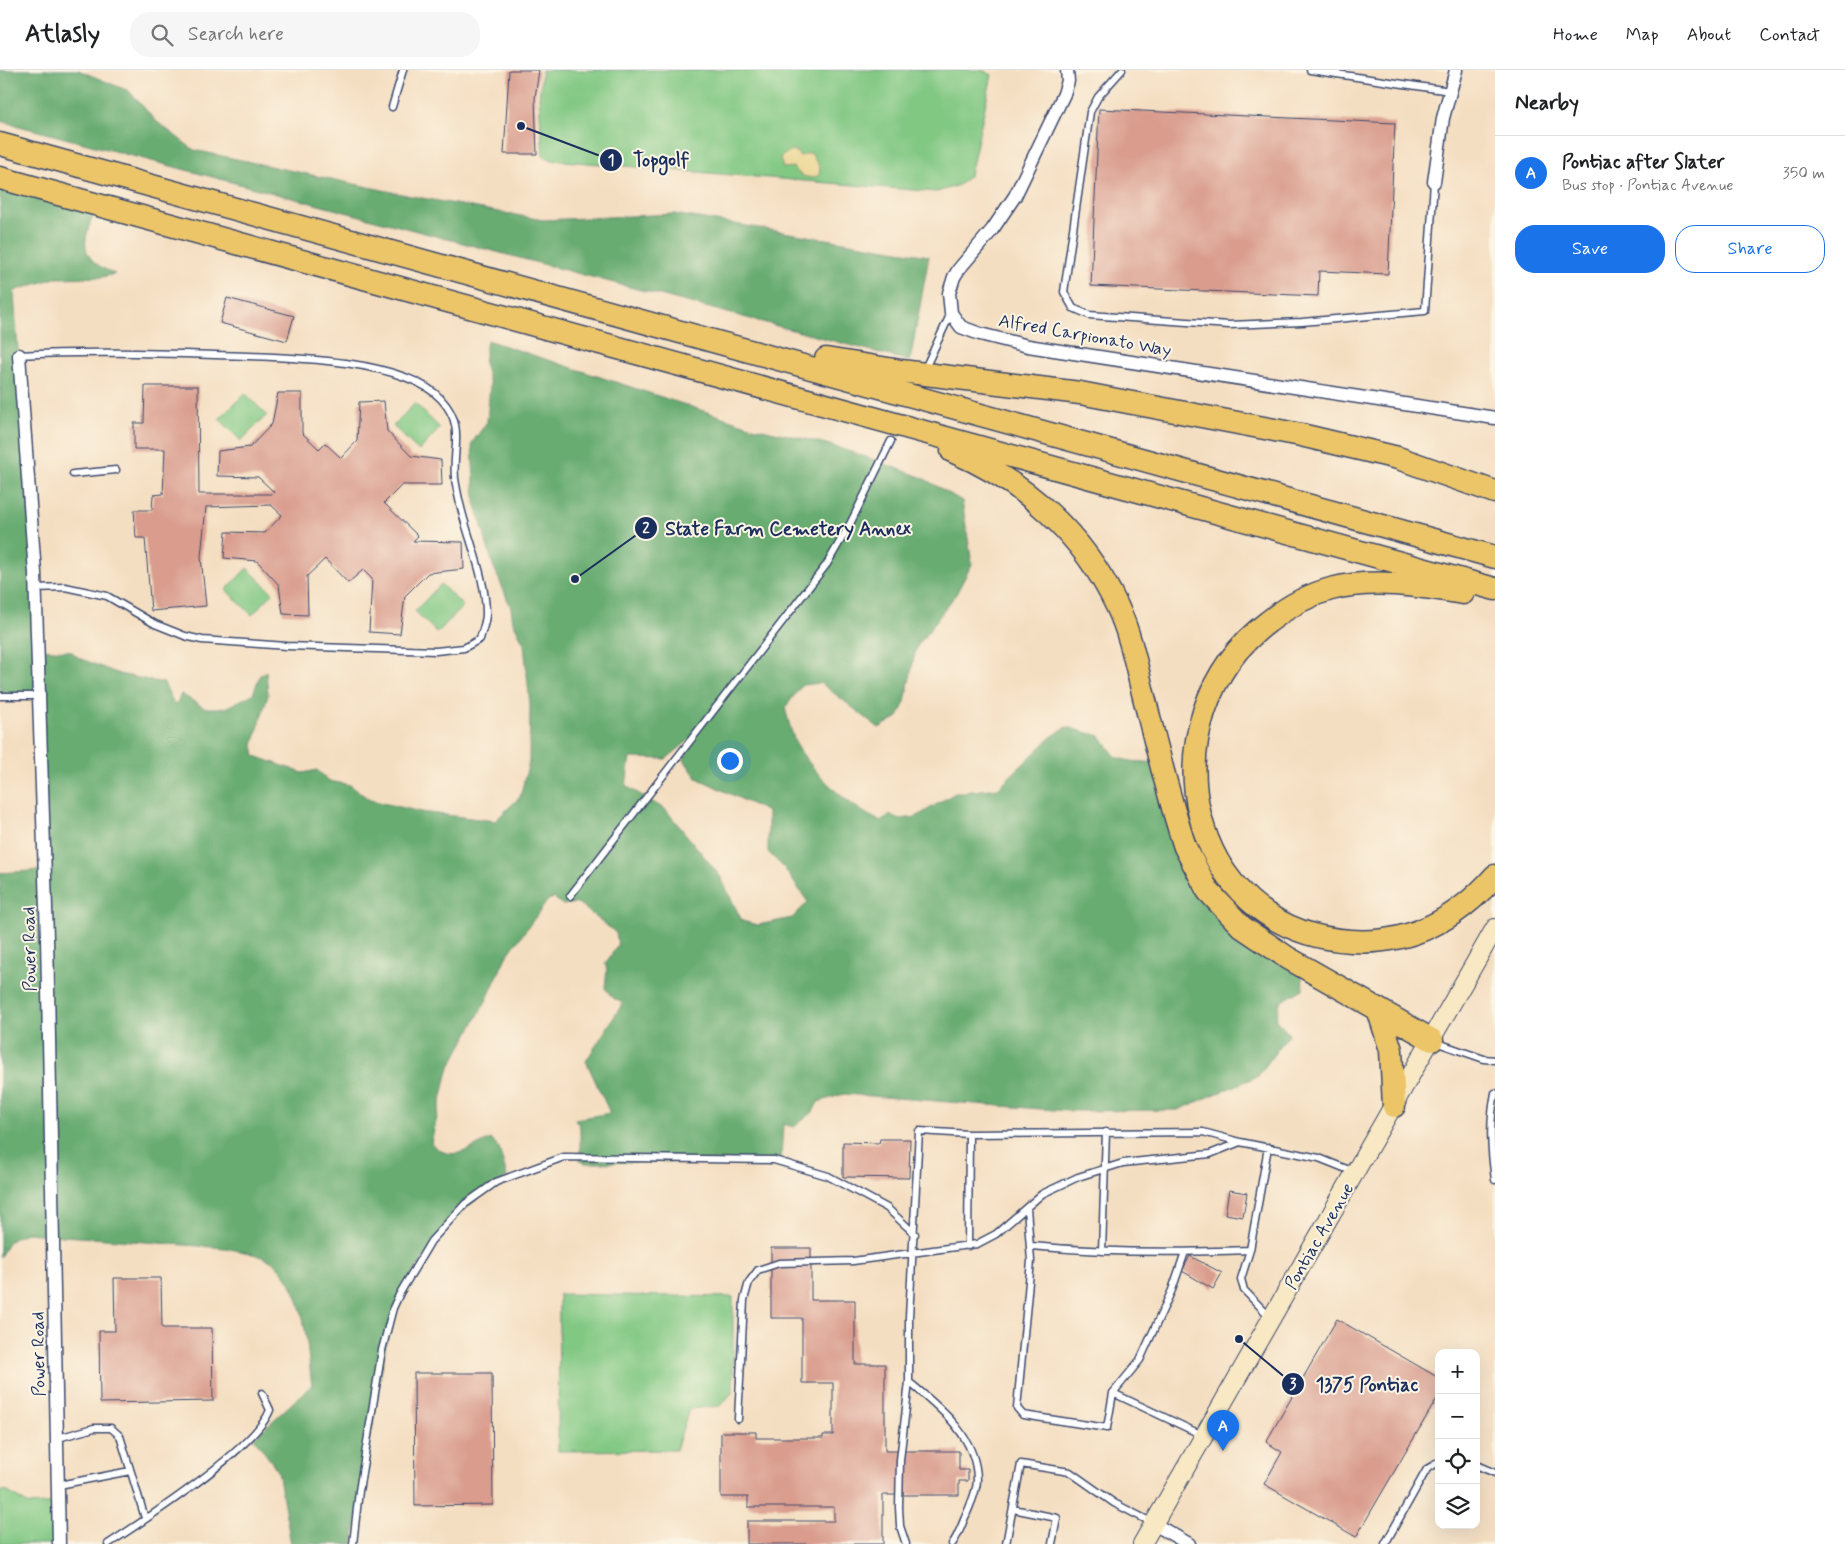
<!DOCTYPE html>
<html lang="en">
<head>
<meta charset="utf-8">
<style>
  :root { --surface:#fff; --page:#f6f6f6; --text:#202124; --muted:#757577; --line:#e0e0e0; --accent:#1a73e8 }
  body { margin:0; font-family:Mynerve,sans-serif; background:var(--page); color:var(--text) }
  .controls { position:absolute; right:15px; bottom:15px; display:grid; overflow:hidden; border-radius:10px; box-shadow:0 5px 20px #0002 }
  .controls button { width:45px; height:45px; display:grid; place-items:center; padding:0; border:0; border-bottom:1px solid var(--line); background:var(--surface); color:var(--text); font:25px sans-serif }
  .you { position:absolute; left:729px; top:690px; width:18px; height:18px; margin:-12px; border:4px solid #fff; border-radius:50%; background:#1a73e8; box-shadow:0 0 0 8px #1a73e833 }
  .badge { display:grid; place-items:center; width:32px; height:32px; border-radius:50%; background:var(--accent); color:#fff; font-size:16px; font-weight:700 }
  .pin { position:absolute; translate:-50% -41px; filter:drop-shadow(0 1px 2px #0008) }
  .pin::after { content:''; position:absolute; top:26px; width:18px; height:15px; background:inherit; clip-path:polygon(0 0,100% 0,50% 100%) }
  .list { margin:0; padding:0; list-style:none }
  h2 { display:flex; justify-content:space-between; align-items:center; height:65px; margin:0; padding:0 20px; font-size:21px }
  h2 small { font-size:16px; font-weight:400; color:var(--muted) }
  .list li { display:grid; grid-template-columns:32px 1fr auto; gap:15px; align-items:center; box-sizing:border-box; height:75px; padding:0 20px; border-top:1px solid var(--line) }
  .list b { display:block; font-size:19px; white-space:nowrap }
  .list p { margin:0; font-size:16px; white-space:nowrap; color:var(--muted) }
  .list em { font-size:16px; font-style:normal; color:var(--muted) }
  .actions { display:flex; gap:10px; padding:15px 20px }
  .actions a { flex:1; padding:11px 0; border:1px solid var(--accent); border-radius:20px; text-align:center; font-size:18px; color:var(--accent) }
  .actions .main { background:var(--accent); color:#fff }
  .icon { flex:none; width:28px; height:28px; fill:none; stroke:currentColor; stroke-width:2; stroke-linecap:round; stroke-linejoin:round }
  .map { position:relative; flex:none; width:1495px; height:1474px; overflow:hidden }
  header { display:flex; align-items:center; gap:30px; box-sizing:border-box; height:70px; padding:0 25px; background:var(--surface); border-bottom:1px solid var(--line) }
  header strong { font-size:24px }
  nav { display:flex; gap:28px; margin-inline-start:auto; font-size:18px }
  .search { width:350px; height:45px; background:var(--page); display:flex; align-items:center; gap:12px; box-sizing:border-box; padding:0 18px; border-radius:20px; color:var(--muted); font-size:19px }
  main { display:flex }
  aside { flex:1; background:var(--surface) }
  .map>svg:first-child { display:block }
</style>
</head>
<body>
<header>
<strong>Atlasly</strong>
<div class="search"><svg class="icon" aria-label="search" viewBox="0 0 24 24"><circle cx="10" cy="10" r="6"/><path d="M15 15l6 6"/></svg>Search here</div>
<nav><a>Home</a><a>Map</a><a>About</a><a>Contact</a></nav>
</header>
<main>
<div class="map">
<svg width="1495" height="1474" viewBox="0 0 1495 1474">
  <rect width="100%" height="100%" fill="#fcf5e5"/>
  <filter id="ink" filterUnits="userSpaceOnUse"><feTurbulence type="fractalNoise" baseFrequency=".02" numOctaves="2"/><feDisplacementMap in="SourceGraphic" scale="10" xChannelSelector="R" yChannelSelector="G"/><feConvolveMatrix kernelMatrix="1 2 1 2 8 2 1 2 1" color-interpolation-filters="sRGB"/></filter>
  <filter id="wash" filterUnits="userSpaceOnUse"><feTurbulence type="fractalNoise" baseFrequency=".0096" numOctaves="4" result="noise"/><feDisplacementMap in="SourceGraphic" scale="20" xChannelSelector="R" yChannelSelector="G"/><feGaussianBlur stdDeviation="1.12" result="paint"/><feColorMatrix in="noise" values="0 0 0 0 0 0 0 0 0 0 0 0 0 0 0 0 0 1.4 0 .05"/><feComposite in="paint" operator="in"/></filter>
  <g filter="url(#wash)">
    <rect width="100%" height="100%" fill="#f4dec1"/>
    <path fill="#81c883" stroke="#4e7c70" d="M542,0h440l10,5 -22,100 -11,10 -22,7 -385,-32 -9,-5 -4,-57z
      M245,323l22,22 -26,26 -22,-22z
      M415,333l25,25 -21,23 -26,-25z
      M247,498l26,25 -21,22 -26,-25z
      M441,514l22,22 -26,27 -22,-22z
      M559,1224l174,3v95l-13,14 -31,3 -13,41 -118,1z
      M5,1420l24,15 31,-2 -1,41h-59v-52z"/>
    <path fill="#68ac71" stroke="#426e68" fill-rule="evenodd" d="M0,0h78l51,21 27,30 38,29 217,46 132,24 131,-6 255,42 -19,105 -910,-240z
      M0,109l96,28c-13,35 -20,50 19,67l-13,3 -47,1 -38,12 -3,3 25,356 32,2 8,7 40,16 45,9 9,19 3,3 5,-11 24,14h20l28,-14 7,-19 6,-4 2,24 -15,50 2,11 48,17 14,-3 12,11 21,4 20,15 51,12 74,9 25,-24 9,-35 1,-57 -6,-61 -11,-22 -2,-14 -18,-43 -18,-63 -3,-59 15,-21 3,-38 -6,-21 3,-23 266,87 74,17 42,14 54,20 39,23 10,63 -16,30 -40,54 -11,54 -7,15 -19,11 -58,-45 -19,2 -17,23c4,14 8,33 16,44 19,27 49,55 79,69l10,-6 10,4 16,-2 39,-24 43,-5 52,-50 16,-11 34,9 16,21 14,4 29,2 35,104 108,103 1,19 -23,13 -4,18 13,14 -31,42 -80,34 -111,1 -223,-17 -26,8 -5,10 -19,15 -11,-3 -2,35 -3,1 -192,3 -6,-2v-34l-5,-8 35,-6 -24,-52 37,-58 -10,-5 -8,-10 2,-19 -2,-5 13,-19 -2,-12 -38,-30 -15,2 -9,-7 -6,2 -42,57 -20,44 -38,69 -17,73c20,21 37,6 60,-4l8,9 8,29 -17,11 -40,34 -48,66 -16,55 -33,201h-62l-13,-73 -24,-33 58,-53c-6,-39 -5,-92 -36,-120 -9,-10 -38,-14 -51,-17l-200,-15 -17,9 -8,15v-384l43,-3 -4,-173 -39,-3zM693,667l-9,23 13,18 71,34v40l16,16 24,34 -16,16 -34,7 -16,-4 -22,-45 -54,-66 -40,-24 4,-28 36,1z"/>
    <path fill="#eeda9e" stroke="#84847e" d="M791,80l4,1 5,5 11,-3 9,15 -1,7c-9,6 -21,0 -26,-8l-10,1 -3,-10z"/>
    <g id="blocks">
      <path fill="#d99c8d" d="M509,0h30l-4,28 2,56h-33z
        M1099,39l296,14 -7,151 -69,-3 -1,25 -227,-10z
        M227,228l67,18 -7,25 -67,-18z
        M145,316h53l1,108h73l2,-2 -16,-15 -41,-1 1,-25 32,-4 22,-23 6,-31h24v40l17,16 6,-6 16,15 16,-17 2,-39 25,-1 3,30 24,25 30,4 1,25h-40l-18,18 34,33 -5,5 50,1 1,27 -36,4 -23,23 -5,38 -31,-2 3,-53 -9,-9 -15,13 -23,-24 -18,17 1,39 -25,-1 -4,-29 -22,-24 -33,-3 2,-26 39,1 17,-18 -11,-10 -65,2 -5,50 5,49 -55,5 -6,-73h-9l-2,-28h18l1,-15 10,-1 2,-45h-31v-26h10z
        M880,1069h30l-1,39 -66,-1v-35l36,1z
        M1229,1120l18,3 -4,24 -18,-3z
        M771,1178h40v52h44v64h30v87h74v19h9v11h-9v14h-76v49h-136v-23h87v-14h-86v-10h-27v-65h35v6h67v-3h10v-52h-31v-65h-31z
        M1190,1186l32,17 -9,16 -31,-18z
        M114,1208h47l1,50h50l1,73 -113,2 -1,-72h16z
        M1337,1249l102,59v17l-83,142 -92,-53 18,-32 -16,-10z
        M414,1303h78l1,132 -78,1z"/>
    </g>
  </g>
  <g filter="url(#ink)">
    <use href="#blocks" fill-opacity="0" stroke="#3c496d" stroke-width="1"/>
    <g fill="none" stroke-linecap="round" stroke-linejoin="round">
      <g stroke="#3c496d" stroke-width="9">
        <path id="lane" d="M1122,0l-24,27 -8,15 -26,180 9,16 16,7 140,10 73,-3 123,-11 9,-129
          M1310,0l140,21
          M392,37l11,-37
          M19,285c66,-4 131,-2 196,0 57,2 186,1 226,44 25,27 11,49 14,79 1,8 3,17 5,26 8,35 26,74 26,110 0,8 -4,17 -6,25l-16,9 -28,3 -149,-5 -85,-6 -17,-4 -30,-12 -48,-28 -42,-9 -30,1
          M927,294l24,-51
          M73,404l43,-4
          M0,626h39
          M570,826l257,-332 23,-40 41,-83
          M1435,972l49,17 11,1
          M1495,1023c-6,30 -4,57 0,87
          M1268,1077l-18,103 -9,29 3,11 26,27
          M1027,1138l4,53 -14,147 6,7 84,13 6,-35 89,42
          M968,1176l1,-112
          M1031,1176c73,7 146,7 219,4
          M1102,1181l4,-119
          M909,1312c30,25 68,54 68,98 0,11 -6,23 -10,33 -5,10 -8,22 -15,31
          M1113,1323l27,-33 32,-70 13,-38
          M738,1349l6,-119 5,-18 9,-12 21,-7 74,-2 124,-17 19,-10 46,-40 36,-17 45,-14 87,-9 30,-12
          M58,1368l36,-10h17l9,8 25,82
          M1476,1395l19,8
          M59,1415l71,-14
          M1013,1439l44,9 -5,26
          M108,1474c37,-24 148,-96 162,-134l-8,-17
          M353,1474l6,-53 23,-141 11,-42 7,-15 31,-52 34,-37 31,-22 68,-25 210,3 54,16 59,32 28,26
          M906,1474l-6,-18 -1,-19 1,-47 9,-78v-65l10,-186 50,3 234,-2 37,10 79,16 35,14
          M1006,1474l15,-80 49,8 44,31 39,20
          M1385,1474l42,-75 12,-7"/>
      </g>
      <g stroke="#3c496d" stroke-width="15">
        <path id="street" d="M1067,0l1,11 -4,13 -49,102 -23,34 -33,39 -5,8 -5,16 2,20 10,14 19,7 48,12 467,72
          M1434,112l9,-64 13,-48
          M19,285l16,218 4,123 8,242 12,606
          M1154,1454l35,20"/>
      </g>
      <g stroke="#3c496d" stroke-width="20">
        <path id="secondary" d="M1142,1474l353,-616"/>
      </g>
      <g stroke="#3c496d" stroke-width="25">
        <path id="highway" d="M0,74l1495,413
          M0,108l1495,411
          M826,289l75,12 179,22 221,42 97,23 97,34
          M952,381c73,31 131,83 165,155 13,27 19,58 26,87 13,51 25,103 42,154l23,44 34,36 46,31 144,82
          M1463,523c-43,-7 -89,-15 -132,-4 -23,6 -44,18 -63,33 -126,95 -84,310 83,319 59,4 106,-22 144,-65
          M1378,939l13,41 3,56"/>
      </g>
      <use href="#lane" stroke="#fff" stroke-width="6"/>
      <use href="#street" stroke="#fff" stroke-width="12"/>
      <use href="#secondary" stroke="#f8e8c3" stroke-width="18"/>
      <use href="#highway" stroke="#edc569" stroke-width="22"/>
    </g>
  </g>
  <g text-anchor="middle" stroke-width="4" stroke-linejoin="round" paint-order="stroke">
    <g font-size="18" fill="#1b2f5e" stroke="#fcf5e5">
      <text transform="translate(1085 265) rotate(10)" y="6">Alfred Carpionato Way</text>
      <text transform="translate(29 879) rotate(-91)" y="6">Power Road</text>
      <text transform="translate(1319 1166) rotate(-60)" y="6">Pontiac Avenue</text>
      <text transform="translate(38 1284) rotate(-91)" y="6">Power Road</text>
    </g>
  </g>
  <path fill="none" stroke="#1b2f5e" stroke-width="2" d="M521 56L611 90M575 509L646 458M1239 1269L1293 1314"/>
  <g fill="#1b2f5e" stroke="#fcf5e5" stroke-width="2">
    <circle cx="521" cy="56" r="5"/>
    <circle cx="575" cy="509" r="5"/>
    <circle cx="1239" cy="1269" r="5"/>
    <circle cx="611" cy="90" r="12"/>
    <circle cx="646" cy="458" r="12"/>
    <circle cx="1293" cy="1314" r="12"/>
  </g>
  <g font-size="15" text-anchor="middle" font-weight="bold" fill="#fff">
    <text x="611" y="95">1</text>
    <text x="646" y="463">2</text>
    <text x="1293" y="1319">3</text>
  </g>
  <g font-size="19" text-anchor="middle" font-weight="bold" fill="#1b2f5e" stroke="#fcf5e5" stroke-width="4" stroke-linejoin="round" paint-order="stroke">
    <text x="661" y="96">Topgolf</text>
    <text x="788" y="465">State Farm Cemetery Annex</text>
    <text x="1367" y="1321">1375 Pontiac</text>
  </g>
</svg>
<div class="controls">
<button>+</button>
<button>−</button>
<button><svg class="icon" aria-label="locate" viewBox="0 0 24 24"><circle cx="12" cy="12" r="6"/><path d="M12 2v4M12 18v4M2 12h4M18 12h4"/></svg></button>
<button><svg class="icon" aria-label="layers" viewBox="0 0 24 24"><path d="M12 4l9 5-9 5-9-5zM3 14l9 5 9-5"/></svg></button>
</div>
<div class="you"></div>
<div class="pin badge" style="left:1223px;top:1381px">A</div>
</div>
<aside>
<h2>Nearby<small></small></h2>
<ul class="list">
<li><span class="badge">A</span><div><b>Pontiac after Slater</b><p>Bus stop · Pontiac Avenue</p></div><em>350 m</em></li>
</ul>
<div class="actions"><a class="main">Save</a><a>Share</a></div>
</aside>
</main>
</body>
</html>
